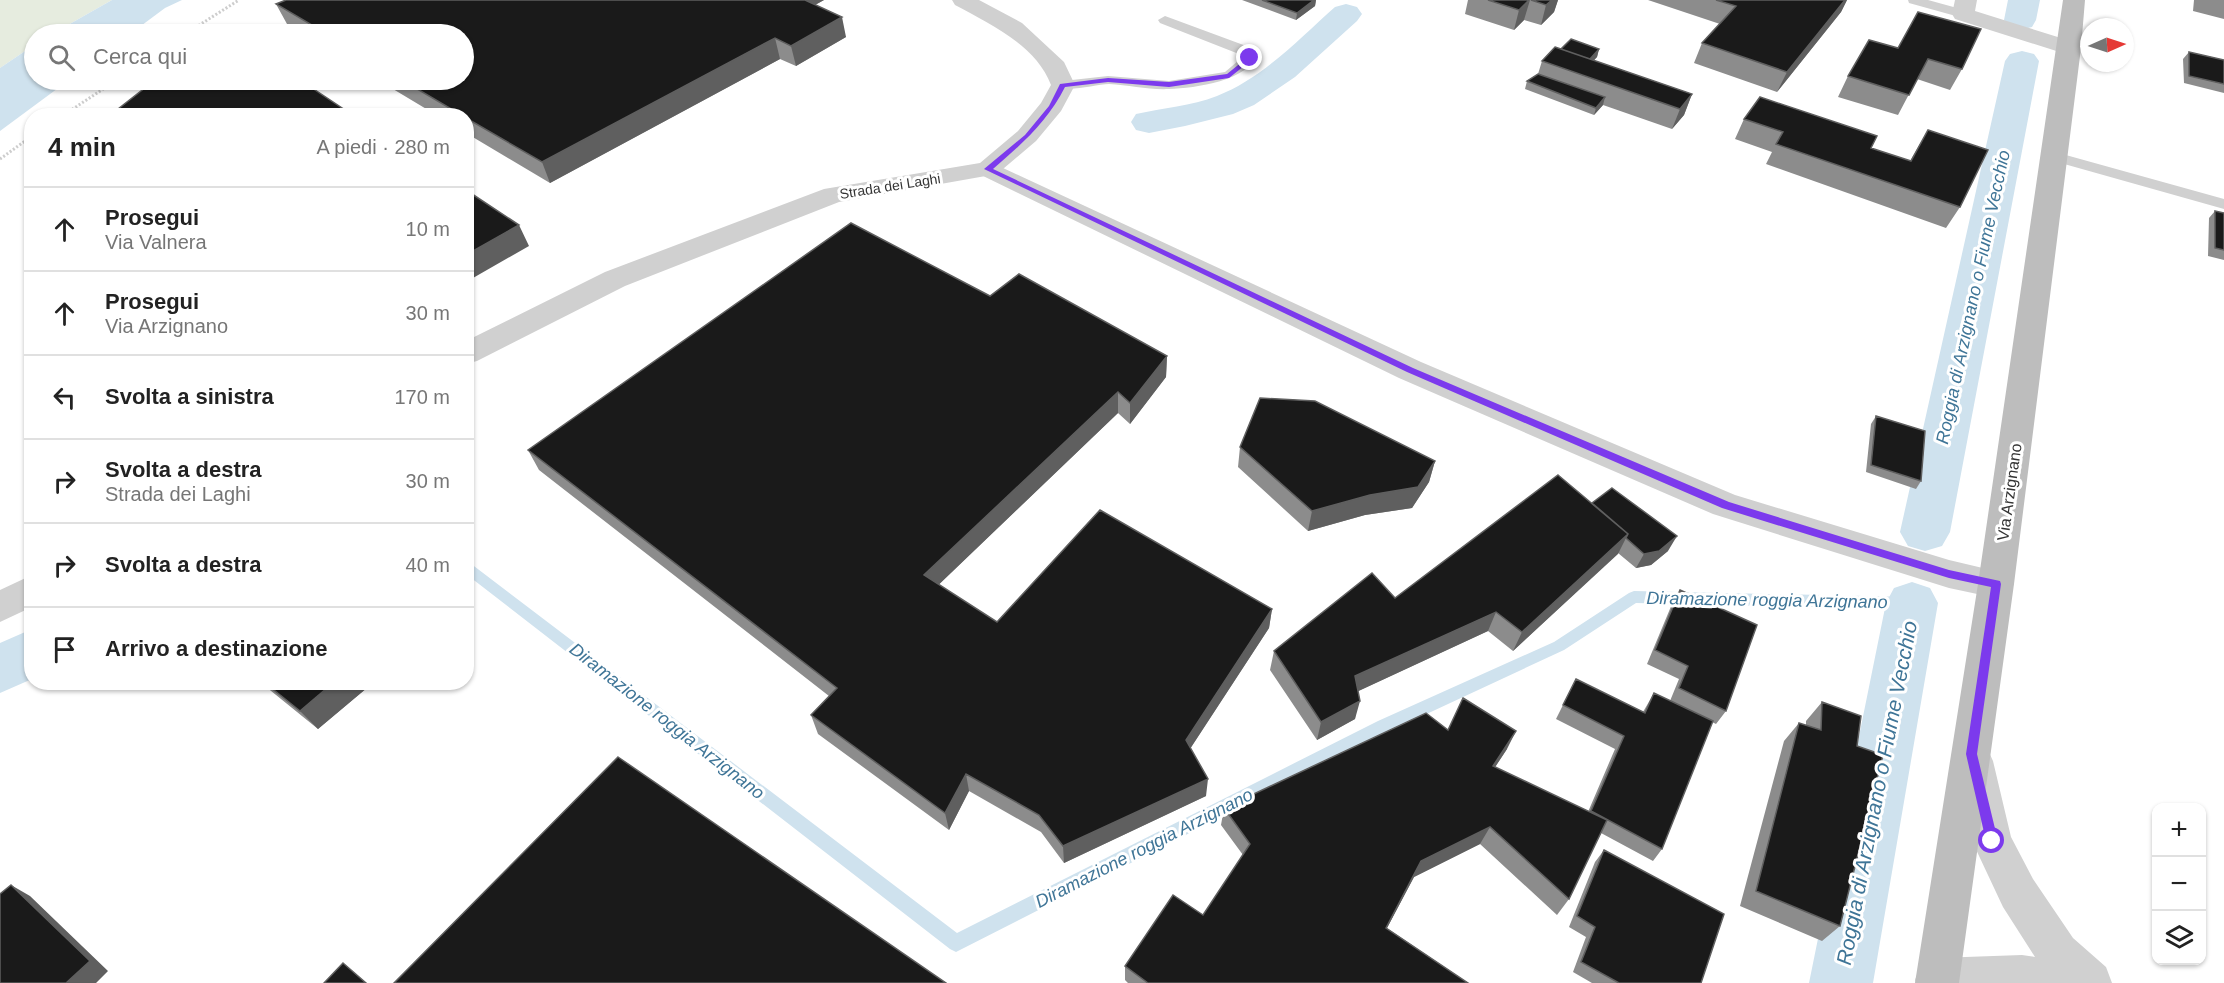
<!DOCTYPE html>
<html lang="it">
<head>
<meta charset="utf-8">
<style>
  :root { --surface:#fff; --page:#f2f2f2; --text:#222; --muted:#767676; --line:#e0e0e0 }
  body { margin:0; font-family:Helvetica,sans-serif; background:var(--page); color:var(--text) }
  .controls { position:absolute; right:18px; bottom:18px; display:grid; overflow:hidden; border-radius:12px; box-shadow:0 2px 4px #0004 }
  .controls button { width:54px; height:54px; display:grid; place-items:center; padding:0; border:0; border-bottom:2px solid var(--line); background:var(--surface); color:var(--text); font:30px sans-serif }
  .compass { position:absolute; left:2080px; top:18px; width:54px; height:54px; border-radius:50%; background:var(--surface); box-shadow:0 2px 4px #0004; rotate:87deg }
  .stop { position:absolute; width:18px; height:18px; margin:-14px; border:4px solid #7c3aed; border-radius:50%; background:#fff }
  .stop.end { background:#7c3aed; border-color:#fff; box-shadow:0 2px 6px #0008 }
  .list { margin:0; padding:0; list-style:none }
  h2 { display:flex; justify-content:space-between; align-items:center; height:78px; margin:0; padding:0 24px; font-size:26px }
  h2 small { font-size:20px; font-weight:400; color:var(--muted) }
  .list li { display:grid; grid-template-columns:39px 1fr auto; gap:18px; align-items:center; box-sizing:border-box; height:84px; padding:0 24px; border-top:2px solid var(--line) }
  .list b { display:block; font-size:22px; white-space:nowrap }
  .list p { margin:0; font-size:20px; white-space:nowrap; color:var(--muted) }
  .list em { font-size:20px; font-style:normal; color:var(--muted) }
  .icon { flex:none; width:33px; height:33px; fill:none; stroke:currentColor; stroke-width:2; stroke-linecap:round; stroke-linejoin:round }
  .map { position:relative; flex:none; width:2224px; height:983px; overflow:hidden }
  .search { position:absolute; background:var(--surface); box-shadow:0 2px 4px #0004; left:24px; top:24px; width:450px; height:66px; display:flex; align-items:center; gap:15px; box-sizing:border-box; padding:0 21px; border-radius:33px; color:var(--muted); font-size:22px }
  .panel { position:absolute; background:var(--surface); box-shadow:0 2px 4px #0004; left:24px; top:108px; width:450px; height:582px; border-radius:24px }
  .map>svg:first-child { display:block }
</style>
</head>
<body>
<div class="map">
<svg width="2224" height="983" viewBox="0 0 2224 983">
  <rect width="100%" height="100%" fill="#fff"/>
  <path fill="#e6ecdf" d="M0,0h112l-60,34h-18v11l-34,23z"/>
  <path fill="#cfe2ee" d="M112,0h70l-17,8 -35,26h-78z
    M34,45v35h35l-69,51v-63z"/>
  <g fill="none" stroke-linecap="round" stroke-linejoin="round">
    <path fill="#cfe2ee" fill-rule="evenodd" d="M466,560l491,373 421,-212 176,-79 75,-49 5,-2 278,6 5,2 2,4 -2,4 -5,2 -276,-6 -72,47 -174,81 -434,221 -6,-3 -484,-375z"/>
    <path fill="#cfe2ee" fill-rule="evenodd" d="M2008,0h32l-4,20 -4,7 -12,3 -12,-3 -4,-7z
      M1346,4l11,3 5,7 -5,7 -62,56 -41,28 -21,9 -48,12 -36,7 -13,-3 -5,-8 5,-8c27,-6 55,-8 81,-18 46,-18 82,-57 118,-89z
      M2022,51l12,3 5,7 -89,471 -8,14 -17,5 -17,-5 -8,-14 105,-471 5,-7z
      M1912,582l18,6 8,15 -65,380h-64l77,-380 8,-15z
      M32,629v50l-32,14v-50z"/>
    <path stroke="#cdcdcd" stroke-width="3" stroke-dasharray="2 2" stroke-linecap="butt" d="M185,34l54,-34
      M62,116l55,-36
      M0,159l32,-23"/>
    <path fill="#d0d0d0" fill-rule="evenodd" d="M1908,0h20l40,11 2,3 -7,4 -54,-15z
      M1165,16l92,34 2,3c-11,28 -63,35 -90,36 -20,1 -40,-4 -60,-5 -13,0 -45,10 -53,1l7,-4 45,-5 61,5 56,-9 19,-16 -84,-33 -2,-3z
      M2055,152l169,47v10l-174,-49 -3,-3 3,-3z"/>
    <path fill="#d0d0d0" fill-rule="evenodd" d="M1955,0h22l-2,11 102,32 4,5 -4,5 -8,2 -114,-36 -3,-5z
      M988,161l433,201 314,133 214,65 59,14 6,10 -6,10 -12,4 -47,-10 -236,-74 -314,-136 -420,-204 -4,-5 4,-5z"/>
    <path fill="#d0d0d0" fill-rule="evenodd" d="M952,0h27l43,23 42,39 11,23 -14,26 -25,30 -39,33 -158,28 -214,84 -148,75 -11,3v-23l139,-69 219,-83 156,-26 38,-32 23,-28 10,-18c-15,-40 -61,-61 -96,-80z
      M32,575v32l-32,15v-32z
      M1973,743l14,5 6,13 18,76 22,42 40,59 33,29 6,16h-196l-1,-3 6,-16 16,-6 85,-3 13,2 -32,-50 -31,-66 -19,-80 6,-13z"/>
    <path fill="#bdbdbd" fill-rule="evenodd" d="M2063,0h22l-4,48 -67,536 -55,399h-44l63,-399z"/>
  </g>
  <path fill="#8c8c8c" d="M286,0h538l-9,5 31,32 -50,29 -16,-7 -230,124 -84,-50v-17h-28l-60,-36h86v-46h-160l-17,-10 -11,-20z
    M1242,0h74l-1,6 -19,14z
    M1468,0h90l-4,12 -13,13 -17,-5 -10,10 -49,-16z
    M1648,0h199l-6,12 -64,80 -83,-29 8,-20 18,-19z
    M2194,0h30v19l-31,-8z
    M1898,48l64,21 -12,21 -33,-11 -19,36 -60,-18 10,-21z
    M1561,49h38l-2,8 -4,4 99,33 -8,21 -12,14 -69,-24 -9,10 -69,-26 2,-8 11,-7 4,-13z
    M2189,52l35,8v33l-40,-10 -1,-24z
    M1744,119l127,29 39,13 18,-31 32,77 -14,21 -180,-64 6,-12 -37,-13z
    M2215,211l9,2v47l-16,-4 1,-38z
    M990,296l177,60 -1,21 -36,47 -12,-11 -180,172 59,37 275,-13 -3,19 -79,121 16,47 -142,67 -23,-31 -72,-41 -20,39 -131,-96 -7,-19 18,-19 -290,-226 -11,-20z
    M1876,416l45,65 -5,8 -50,-17 5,-48z
    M1240,447l195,14 -6,21 -17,26 -47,7 -57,16 -70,-64z
    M1592,503l76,48 -17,14 -15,3 -18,-15 -105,98 -25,-20 -130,60 -3,28 -38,21 -47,-70 4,-19 121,-53z
    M1680,590l46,121 -10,13 -4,-2 -50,127 -9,12 -52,-28 -32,66 -12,16 -77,-71 -66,33 -27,51 81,55h-340l-3,-3v-14l78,-51 40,-60 -22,-30 3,-17 224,-78 59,19 -12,18 93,45 27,-63 -59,-30 20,-40 67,33 11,-19 16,8 9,-22 -32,-15 25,-60z
    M260,682h114l-56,47z
    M1822,702l35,44 -17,180 -18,15 -82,-35 44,-165 15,-18 7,2v-4z
    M1604,850l97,133h-109l-19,-11 13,-35 -17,-10 26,-65z"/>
  <path fill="#5f5f5f" d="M794,0h30l-27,15z
    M1314,0h2l-1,6 -19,14 1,-7z
    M1530,0l-6,20 -10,10 5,-20z
    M1552,0h6l-4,12 -13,13 5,-20z
    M1845,0h2l-6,12 -64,80 10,-20z
    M842,17l4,20 -50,29 -5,-20z
    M775,38l5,21 -230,124 -8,-21z
    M1599,49l-2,8 -16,17 -1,-4z
    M1692,94l-8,21 -12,14 8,-20z
    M1605,97l-2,8 -9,10 2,-7z
    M519,225l10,21 -63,36v-27z
    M1167,356l-1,21 -36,47v-21z
    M1118,392v21l-190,182 -4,-20z
    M1435,461l-6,21 -17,26 -47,7 -57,16 4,-20z
    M1628,534l-10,20 -105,97 9,-19z
    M1677,536l-9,15 -17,14 -15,3 8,-14z
    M1272,609l-3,19 -85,130 2,-18z
    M1496,612l-8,19 -138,64 5,-19z
    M334,682h40l-56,47 -18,-18z
    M1360,701l-5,18 -38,21 4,-18z
    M1516,731l-9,18 -23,35 9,-18z
    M966,774l3,17 -20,39 -4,-17z
    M1208,779l-2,17 -142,67 -1,-17z
    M1490,827l-10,17 -66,33 -35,66 7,-15 35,-67z
    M11,885l19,11 78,75 -12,12h-30z"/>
  <path fill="#1a1a1a" stroke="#5f5f5f" stroke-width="1.5" d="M286,0h519l37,17 -51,29 -16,-8 -233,124 -76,-44v-2h-3l-61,-36h62v-46h-137l-51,-30z
    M1262,0h52l-17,13z
    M1488,0h41l-10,10z
    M1531,0h21l-6,5z
    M1716,0h129l-58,72 -85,-29 34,-37z
    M1918,12l63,17 -19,40 -34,-10 -19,36 -61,-19 21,-36 29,8z
    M1571,39l28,10 -9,10 -29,-10z
    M1555,47l137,47 -12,15 -138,-48z
    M2189,52l35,8v24l-35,-8z
    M1538,74l67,23 -9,11 -69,-27z
    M155,80h145l54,36h-237l-4,-3z
    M1760,97l117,39 -6,12 40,13 17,-31 60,20 -28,57 -184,-63 7,-12 -39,-13z
    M466,190l53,35 -53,30z
    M2215,211l9,2v37l-9,-2z
    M851,223l139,73 29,-22 148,82 -37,47 -12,-11 -194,183 73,47 103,-112 172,99 -86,131 22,39 -145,67 -24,-31 -73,-41 -21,39 -134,-98 26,-27 -309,-238z
    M1260,398l55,3 120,60 -17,26 -48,8 -58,16 -72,-64z
    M1876,416l49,15 -4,50 -50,-16z
    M1558,475l70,59 -106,98 -26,-20 -141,64 5,25 -39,21 -47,-71 98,-78 23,25z
    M1612,488l65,48 -18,15 -15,3 -18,-16 2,-4 -36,-31z
    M1680,590l77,35 -31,86 -47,-23 9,-22 -33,-16z
    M1576,679l69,34 9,-20 59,28 -51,128 -71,-38 33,-75 -61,-31z
    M264,682h70l-34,29z
    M1463,698l53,33 -23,35 114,54 -38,79 -79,-72 -69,34 -35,67 82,55h-320l-23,-17 48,-71 30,20 47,-71 -26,-36 202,-95 22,17z
    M1822,702l39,14 -4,30 26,9 -43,171 -84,-35 43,-168 22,7z
    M618,757l328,226h-552z
    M1604,850l120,64 -23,69h-82l-38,-21 14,-35 -18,-11z
    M11,885l79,76 -24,22h-66v-89z
    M343,963l23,20h-42z"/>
  <path fill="#7c3aed" d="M1248,57l6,1 -25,20 -60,9 -61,-5 -43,5c-17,34 -43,57 -72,82l420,199 316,134 220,68 51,11 1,3 -24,170 21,87 -2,4 -4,2 -6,-6 -20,-87 25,-167 -42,-9 -227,-70 -315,-136 -423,-203 41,-34 24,-29 11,-22 48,-6 61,4 58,-8z"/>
  <g text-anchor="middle" stroke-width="6" stroke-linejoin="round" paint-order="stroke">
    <g font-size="14" fill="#333" stroke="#fff">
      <text transform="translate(890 186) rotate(-9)" y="5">Strada dei Laghi</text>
    </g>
    <g font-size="16" fill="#333" stroke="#fff">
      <text transform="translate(2009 492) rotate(-82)" y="6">Via Arzignano</text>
    </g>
    <g font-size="18" font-style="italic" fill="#3f7597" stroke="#fff">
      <text transform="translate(1973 297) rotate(-78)" y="6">Roggia di Arzignano o Fiume Vecchio</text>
      <text transform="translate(1767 600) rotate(1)" y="6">Diramazione roggia Arzignano</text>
      <text transform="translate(667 721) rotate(38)" y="6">Diramazione roggia Arzignano</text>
      <text transform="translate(1144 848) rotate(-27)" y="6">Diramazione roggia Arzignano</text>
    </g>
    <g font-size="21" font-style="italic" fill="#3f7597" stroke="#fff">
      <text transform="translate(1877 793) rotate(-79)" y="7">Roggia di Arzignano o Fiume Vecchio</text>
    </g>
  </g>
</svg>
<div class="controls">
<button>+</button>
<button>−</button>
<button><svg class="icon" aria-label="layers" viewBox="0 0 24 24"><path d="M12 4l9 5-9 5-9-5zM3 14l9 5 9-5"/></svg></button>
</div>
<svg class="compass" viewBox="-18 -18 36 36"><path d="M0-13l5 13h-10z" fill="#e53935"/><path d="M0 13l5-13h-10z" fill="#767676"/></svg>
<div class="stop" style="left:1992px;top:841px"></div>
<div class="stop end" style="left:1250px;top:58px"></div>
<div class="search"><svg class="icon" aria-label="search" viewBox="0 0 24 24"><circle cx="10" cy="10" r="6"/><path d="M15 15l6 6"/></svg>Cerca qui</div>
<section class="panel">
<h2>4 min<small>A piedi · 280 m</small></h2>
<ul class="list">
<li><svg class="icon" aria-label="ahead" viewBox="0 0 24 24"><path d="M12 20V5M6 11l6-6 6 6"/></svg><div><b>Prosegui</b><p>Via Valnera</p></div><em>10 m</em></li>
<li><svg class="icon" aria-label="ahead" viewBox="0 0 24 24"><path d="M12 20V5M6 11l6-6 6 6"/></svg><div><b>Prosegui</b><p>Via Arzignano</p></div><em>30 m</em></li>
<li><svg class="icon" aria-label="left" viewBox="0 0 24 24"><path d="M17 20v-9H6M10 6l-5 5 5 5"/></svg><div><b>Svolta a sinistra</b></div><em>170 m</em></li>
<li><svg class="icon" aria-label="right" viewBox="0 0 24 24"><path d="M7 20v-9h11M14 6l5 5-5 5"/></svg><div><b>Svolta a destra</b><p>Strada dei Laghi</p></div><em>30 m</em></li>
<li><svg class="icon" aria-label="right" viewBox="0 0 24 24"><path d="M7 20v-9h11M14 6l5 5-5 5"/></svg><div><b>Svolta a destra</b></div><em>40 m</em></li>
<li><svg class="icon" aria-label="arrive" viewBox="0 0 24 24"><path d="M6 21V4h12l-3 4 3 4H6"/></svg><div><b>Arrivo a destinazione</b></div></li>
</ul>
</section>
</div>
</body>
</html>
